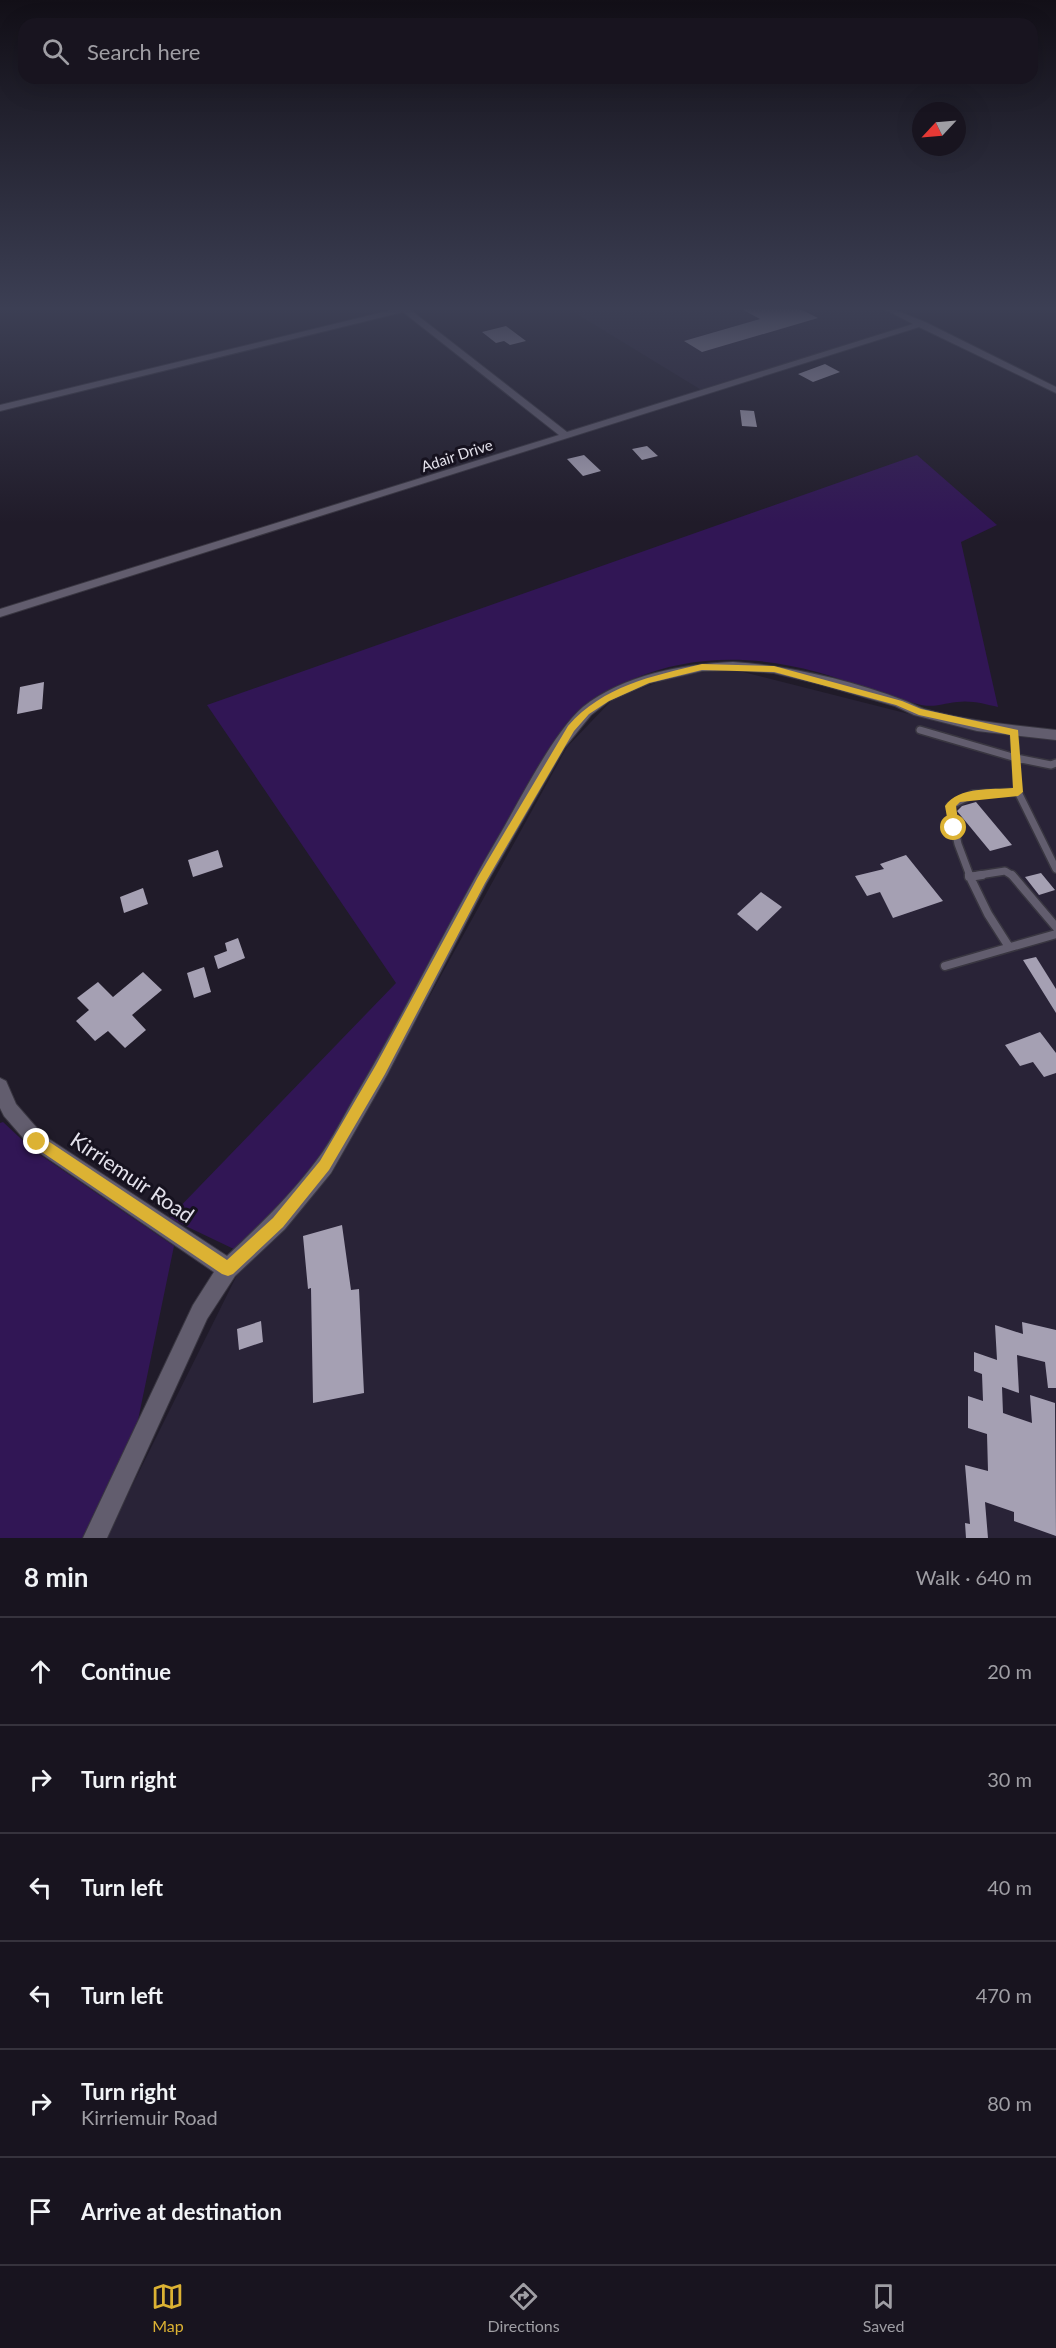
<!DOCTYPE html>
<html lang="en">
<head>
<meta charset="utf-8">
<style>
  :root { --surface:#18141f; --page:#211d28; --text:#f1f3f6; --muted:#9f9ea4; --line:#36333d; --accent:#dcb233 }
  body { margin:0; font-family:Lato,sans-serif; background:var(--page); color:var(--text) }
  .compass { position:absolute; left:912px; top:102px; width:54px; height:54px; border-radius:50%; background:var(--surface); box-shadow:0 6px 24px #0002; rotate:244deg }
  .stop { position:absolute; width:18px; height:18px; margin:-14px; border:4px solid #dcb233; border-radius:50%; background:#fff }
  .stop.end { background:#dcb233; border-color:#fff; box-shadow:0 2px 6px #0008 }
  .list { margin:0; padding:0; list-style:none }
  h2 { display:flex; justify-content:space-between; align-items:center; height:78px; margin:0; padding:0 24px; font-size:26px }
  h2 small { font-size:20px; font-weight:400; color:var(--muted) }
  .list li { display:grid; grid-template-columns:39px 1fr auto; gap:18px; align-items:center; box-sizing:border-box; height:108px; padding:0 24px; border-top:2px solid var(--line) }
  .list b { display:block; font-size:22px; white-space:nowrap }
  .list p { margin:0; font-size:20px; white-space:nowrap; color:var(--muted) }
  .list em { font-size:20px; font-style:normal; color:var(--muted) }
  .icon { flex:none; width:33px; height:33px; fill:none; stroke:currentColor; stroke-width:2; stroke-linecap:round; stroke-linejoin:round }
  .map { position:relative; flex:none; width:1056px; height:1538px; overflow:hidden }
  .search { position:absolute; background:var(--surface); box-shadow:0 6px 24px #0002; left:18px; right:18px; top:18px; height:66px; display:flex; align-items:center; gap:15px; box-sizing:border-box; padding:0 21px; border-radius:18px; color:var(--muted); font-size:22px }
  .sheet { height:726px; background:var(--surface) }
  nav { display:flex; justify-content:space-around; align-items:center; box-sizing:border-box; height:84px; border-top:2px solid var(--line); background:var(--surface); font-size:16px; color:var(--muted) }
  nav a { display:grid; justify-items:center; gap:3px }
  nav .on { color:var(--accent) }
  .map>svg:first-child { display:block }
</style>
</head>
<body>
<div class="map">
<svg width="1056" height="1538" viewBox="0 0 1056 1538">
  <rect width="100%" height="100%" fill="#201b29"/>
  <path fill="#292337" d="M567,308h314l29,13 -4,7 -203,63z
    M731,669l182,46 95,20 48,5v798h-950l132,-265 93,-98 236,-428 45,-47 64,-25z"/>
  <path fill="#311655" d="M917,455l80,70 -36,17 37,165c-13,-3 -27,-7 -41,-5 -19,2 -23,7 -44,1 -33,-8 -64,-22 -96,-31 -62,-17 -125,-18 -184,7 -32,13 -49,22 -70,49l-186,340 -56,95 -83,88 -69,-33 227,-235 -189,-278z
    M3,1122l30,28 141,96 -37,179 -53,113h-84v-415z"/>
  <path fill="#a5a0b3" d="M740,308h58l20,10 -116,34 -18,-11 76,-22z
    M506,326l20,15 -16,4 -6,-4 -8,2 -14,-11z
    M825,364l15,8 -27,10 -15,-8z
    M740,410l14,1 3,16 -15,-1z
    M647,446l11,10 -16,4 -10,-11z
    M584,455l17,16 -18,5 -16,-17z
    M44,682l-2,27 -25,5 3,-27z
    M976,802l36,43 -22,6 -33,-40 5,-5z
    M218,850l5,17 -30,10 -5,-17z
    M906,855l37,46 -50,17 -13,-26 -13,4 -12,-20 29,-7 -4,-5z
    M1041,873l14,17 -16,5 -14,-18z
    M143,888l5,16 -24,9 -4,-16z
    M761,892l21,15 -25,24 -20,-17z
    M238,938l7,20 -27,11 -4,-13 13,-5 -2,-8z
    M1036,957l20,32v24l-33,-53z
    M204,967l7,25 -17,6 -7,-25z
    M143,972l19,18 -30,25 14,15 -21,18 -17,-17 -13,10 -19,-20 13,-11 -12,-12 21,-16 15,15z
    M1040,1032l16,21v20l-12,4 -11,-15 -13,4 -15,-21z
    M342,1225l9,65 8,-1 5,104 -51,10 -2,-115 -3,1 -5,-53z
    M261,1321l2,21 -24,8 -2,-21z
    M1022,1322l34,8v58h-8l-3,-26 -28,-7 2,38 -17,-6 1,26 29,10 -2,-28 25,8 1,133 -42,-15v-9l-29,-10 3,36h-22l-1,-15 5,1 -5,-59 23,6 -1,-37 -19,-6v-32l15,5 -1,-27 -8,-3v-19l23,8 -2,-35 28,9z"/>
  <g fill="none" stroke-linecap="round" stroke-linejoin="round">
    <g stroke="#393641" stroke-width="10">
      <path id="service-far1" d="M920,730l96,28 35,7 5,-2
        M1014,732l4,60 38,77
        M970,876l-12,-32 -8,-38 23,-12 45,-2
        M973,876l32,-5 8,5"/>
    </g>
    <g stroke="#393641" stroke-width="11">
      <path id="service" d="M969,875l19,39 21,33
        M1012,875l44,52
        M969,877l13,-2
        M945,966l111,-32"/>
    </g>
    <g stroke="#393641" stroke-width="2">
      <path id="minor" d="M400,308h8l159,124 346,-108 -31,-16h8l35,14 131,65v6l-137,-66 -919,290v-8l559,-174 -156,-123 -403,99v-6z
        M733,662c57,4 116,18 170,38 7,2 14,7 21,9 43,12 88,16 132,21v10l-79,-9 -63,-16 -19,-9 -76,-22 -45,-11 -41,-3 -31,1 -52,12 -41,18 -18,14 -26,32 -79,137 -99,191 -56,98 -46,56 -50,47 -28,43 -100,219h-24l110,-233 21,-33 -183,-125 -27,-31 -4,-8v-30l6,3 10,23 27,31 184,121c32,-30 63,-60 90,-96 16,-21 28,-47 42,-70 49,-83 91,-171 140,-254 21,-36 54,-103 84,-129 40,-32 100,-43 150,-45z"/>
    </g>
    <use href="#service-far1" stroke="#625d6e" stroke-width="7"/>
    <use href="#service" stroke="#625d6e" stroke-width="8"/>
    <use href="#minor" fill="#625d6e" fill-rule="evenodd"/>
  </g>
  <linearGradient id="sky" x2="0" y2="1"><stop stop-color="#120f17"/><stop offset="0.59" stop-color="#3c3f54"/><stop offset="1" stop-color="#3c3f54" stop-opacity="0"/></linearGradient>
  <rect width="1056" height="523" fill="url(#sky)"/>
  <path fill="#dcb233" d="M702,664l72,2 128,35 19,8 97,21 5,62 -5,4 -58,6 -4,4 3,22 -5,4 -5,-4 -4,-22c14,-20 47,-16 68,-18l-3,-53 -91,-20 -23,-10 -122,-33 -72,-2 -53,13 -40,18 -20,13 -15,17 -89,152 -100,191 -56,96 -46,57 -50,47 -5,2 -6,-2 -189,-128v-9h9l185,123 46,-42 47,-57 56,-96 102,-188 90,-151c35,-40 84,-50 134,-62z"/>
  <g text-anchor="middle" stroke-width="6" stroke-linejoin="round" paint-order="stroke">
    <g font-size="15" fill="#e3e1eb" stroke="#16121f">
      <text transform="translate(457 456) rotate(-18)" y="5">Adair Drive</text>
    </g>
    <g font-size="21" fill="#e3e1eb" stroke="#16121f">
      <text transform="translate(132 1178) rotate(34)" y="7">Kirriemuir Road</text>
    </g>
  </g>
</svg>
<svg class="compass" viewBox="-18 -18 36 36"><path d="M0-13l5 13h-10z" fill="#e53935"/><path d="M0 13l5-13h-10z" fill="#9f9ea4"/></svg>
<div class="stop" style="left:954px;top:828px"></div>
<div class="stop end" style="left:37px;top:1142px"></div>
<div class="search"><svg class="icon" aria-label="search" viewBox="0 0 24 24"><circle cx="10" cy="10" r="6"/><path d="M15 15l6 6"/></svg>Search here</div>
</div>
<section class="sheet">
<h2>8 min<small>Walk · 640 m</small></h2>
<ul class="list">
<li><svg class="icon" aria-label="ahead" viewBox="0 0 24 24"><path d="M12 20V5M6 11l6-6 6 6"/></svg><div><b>Continue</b></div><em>20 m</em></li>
<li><svg class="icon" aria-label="right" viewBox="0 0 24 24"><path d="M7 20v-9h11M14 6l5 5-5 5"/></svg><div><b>Turn right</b></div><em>30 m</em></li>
<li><svg class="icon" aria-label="left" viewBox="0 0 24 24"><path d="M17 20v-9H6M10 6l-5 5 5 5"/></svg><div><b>Turn left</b></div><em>40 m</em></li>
<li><svg class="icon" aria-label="left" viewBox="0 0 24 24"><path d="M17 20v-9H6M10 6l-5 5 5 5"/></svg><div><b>Turn left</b></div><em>470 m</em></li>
<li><svg class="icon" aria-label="right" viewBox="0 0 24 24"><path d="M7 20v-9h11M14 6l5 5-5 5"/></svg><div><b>Turn right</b><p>Kirriemuir Road</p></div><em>80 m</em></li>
<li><svg class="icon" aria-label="arrive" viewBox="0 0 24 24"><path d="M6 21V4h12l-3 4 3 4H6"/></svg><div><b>Arrive at destination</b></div></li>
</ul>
</section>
<nav>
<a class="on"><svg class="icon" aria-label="map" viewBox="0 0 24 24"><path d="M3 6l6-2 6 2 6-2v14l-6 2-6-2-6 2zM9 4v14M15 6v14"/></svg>Map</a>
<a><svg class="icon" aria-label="directions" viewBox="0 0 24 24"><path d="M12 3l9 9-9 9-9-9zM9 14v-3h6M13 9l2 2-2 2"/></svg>Directions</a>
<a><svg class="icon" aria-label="saved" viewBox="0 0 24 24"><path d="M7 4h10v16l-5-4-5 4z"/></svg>Saved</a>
</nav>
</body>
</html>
